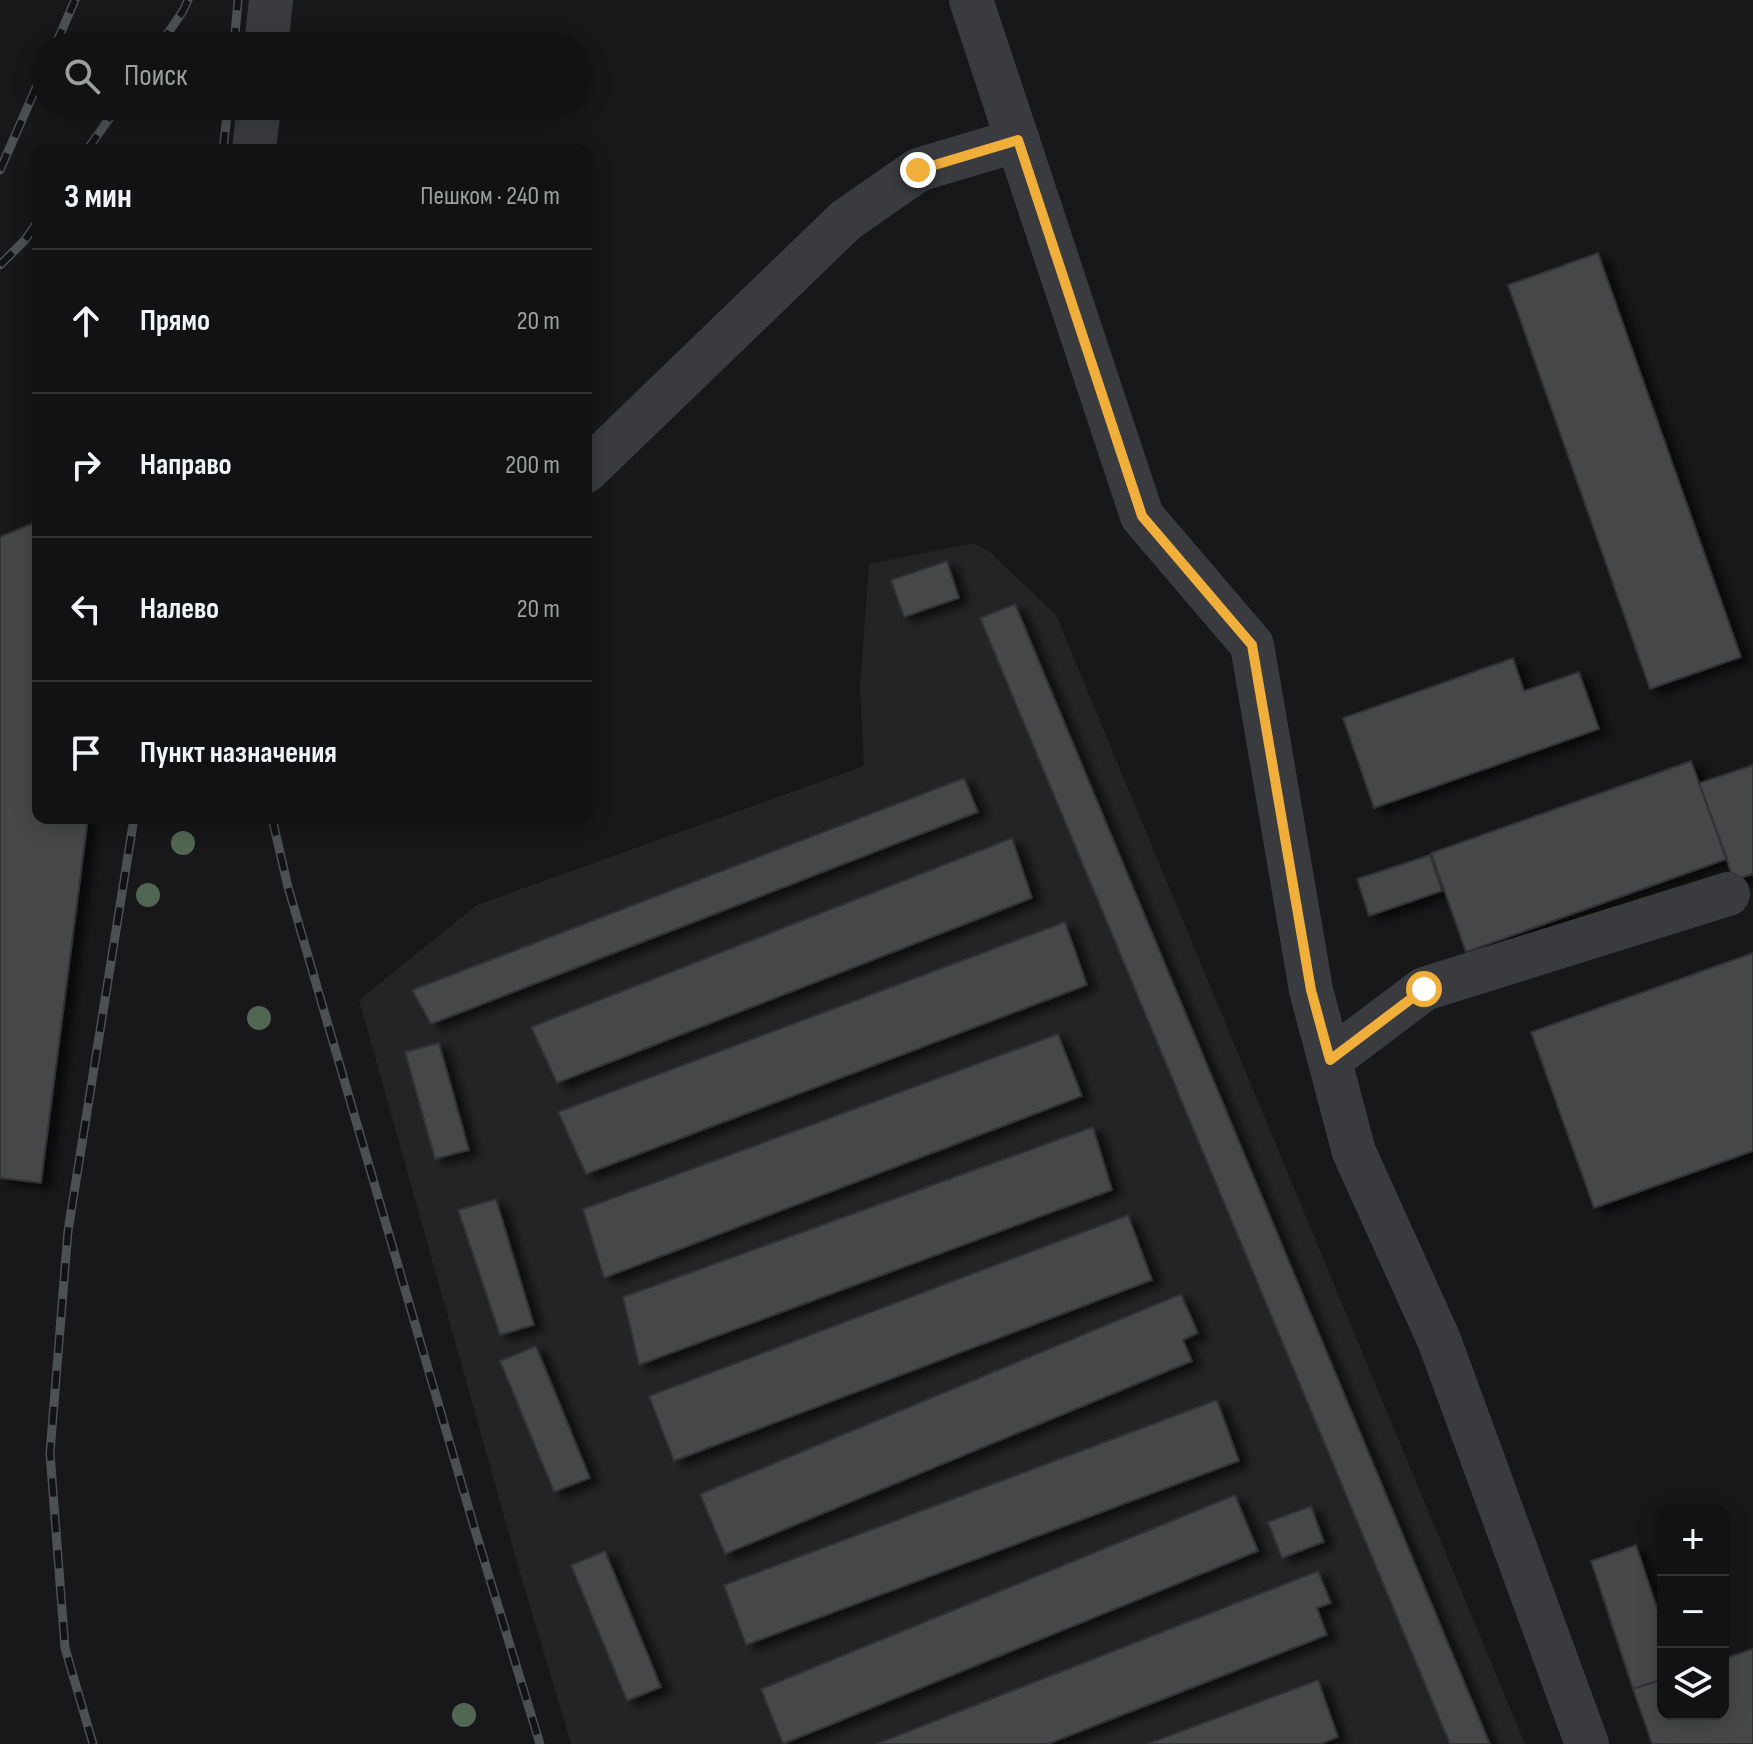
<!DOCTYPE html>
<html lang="ru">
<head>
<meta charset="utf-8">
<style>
  :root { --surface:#121214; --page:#1b1b1d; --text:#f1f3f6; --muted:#9c9ea0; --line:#313234 }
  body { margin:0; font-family:"Sofia Sans Condensed",sans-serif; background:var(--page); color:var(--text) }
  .controls { position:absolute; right:24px; bottom:24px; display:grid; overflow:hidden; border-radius:16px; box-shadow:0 4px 20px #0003 }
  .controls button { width:72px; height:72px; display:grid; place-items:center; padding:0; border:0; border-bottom:2px solid var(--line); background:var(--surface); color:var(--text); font:40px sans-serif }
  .stop { position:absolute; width:24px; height:24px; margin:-18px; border:6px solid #f0ae3b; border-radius:50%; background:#fff }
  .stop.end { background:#f0ae3b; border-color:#fff; box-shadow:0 2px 8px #0008 }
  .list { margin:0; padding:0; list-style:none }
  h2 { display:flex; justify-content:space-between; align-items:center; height:104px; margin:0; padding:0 32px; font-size:34px }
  h2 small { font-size:26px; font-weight:400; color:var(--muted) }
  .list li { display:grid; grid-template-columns:52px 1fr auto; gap:24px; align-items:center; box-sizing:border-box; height:144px; padding:0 32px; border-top:2px solid var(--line) }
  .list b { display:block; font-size:30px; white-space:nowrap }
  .list em { font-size:26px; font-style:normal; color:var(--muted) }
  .icon { flex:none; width:44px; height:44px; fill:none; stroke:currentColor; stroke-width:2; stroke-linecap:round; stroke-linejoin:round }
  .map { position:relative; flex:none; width:1753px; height:1744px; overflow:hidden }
  .search { position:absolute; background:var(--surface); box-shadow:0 4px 20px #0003; left:32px; top:32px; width:560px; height:88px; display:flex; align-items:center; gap:20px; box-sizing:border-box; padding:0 28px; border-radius:44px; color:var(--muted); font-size:30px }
  .panel { position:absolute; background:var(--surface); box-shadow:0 4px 20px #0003; left:32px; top:144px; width:560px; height:680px; border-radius:16px }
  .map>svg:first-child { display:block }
</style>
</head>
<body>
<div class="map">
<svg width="1753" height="1744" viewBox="0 0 1753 1744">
  <defs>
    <filter id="shadow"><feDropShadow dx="9" dy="5" stdDeviation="4" flood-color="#0009"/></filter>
  </defs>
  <rect width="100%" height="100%" fill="#18181a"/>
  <path fill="#242427" d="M974,543l16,9 66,63 469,1129h-954l-51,-171 -161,-573 118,-95 387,-139 -4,-79 9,-123z"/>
  <path fill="#45464a" stroke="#323236" stroke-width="2" filter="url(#shadow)" d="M1598,253l143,404 -91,32 -142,-404z
    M38,521v297h50l-47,365 -41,-5v-641z
    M947,561l12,37 -55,19 -13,-37z
    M1015,604l475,1140h-40l-470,-1126z
    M1513,658l11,33 55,-19 20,57 -225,79 -31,-90z
    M1691,761l36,98 -261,93 -35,-99z
    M1753,765v109l-19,6 -35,-97z
    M964,778l14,34 -547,212 -19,-34z
    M1012,838l20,60 -475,185 -26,-56z
    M1430,855l12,36 -73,25 -12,-37z
    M1065,922l22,63 -501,189 -28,-62z
    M1753,953v198l-159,57 -63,-176z
    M1058,1034l24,62 -478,182 -21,-69z
    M439,1043l30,107 -34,9 -30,-107z
    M1093,1127l19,63 -473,175 -16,-68z
    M496,1199l38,126 -34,10 -42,-125z
    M1128,1215l24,65 -478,181 -25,-65z
    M1181,1294l17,39 -15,7 9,21 -467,193 -25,-60z
    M536,1346l54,132 -36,14 -54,-131z
    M1217,1400l22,61 -493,184 -22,-60z
    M1235,1495l23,56 -475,193 -22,-55z
    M1311,1506l13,36 -42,16 -14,-36z
    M1636,1545l27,81v53l-30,10 -42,-128z
    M605,1551l56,136 -34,14 -56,-136z
    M1318,1571l13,32 -14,5 10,27 -279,109h-172z
    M1753,1649v95h-101l-19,-55 30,-10v35h60v-55z
    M1318,1680l20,57 -17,7h-174z"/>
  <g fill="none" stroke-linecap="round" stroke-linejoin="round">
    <path stroke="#393b3f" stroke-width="44" d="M971,0l171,516 110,129 59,345 43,162 85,188 148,404
      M266,46l5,-46
      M254,150l5,-44
      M586,471l260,-251 72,-50 100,-30
      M1330,1060l94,-71 304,-95"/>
    <g stroke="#4c4f54" stroke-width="9">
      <path id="rail" d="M55,46l20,-46
        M159,46l24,-35 5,-11
        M234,46l4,-46
        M87,150l31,-44
        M223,150l5,-44
        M0,170l46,-105
        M0,265l25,-25 13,-19
        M272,818l16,69 187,643 65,214
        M93,1744l-28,-96 -15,-195 18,-222 66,-413"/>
    </g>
    <use href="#rail" stroke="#131316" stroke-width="6" stroke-dasharray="18" stroke-linecap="butt"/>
  </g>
  <g fill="#526654">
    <circle cx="183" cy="843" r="12"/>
    <circle cx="148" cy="895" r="12"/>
    <circle cx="259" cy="1018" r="12"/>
    <circle cx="464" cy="1715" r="12"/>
  </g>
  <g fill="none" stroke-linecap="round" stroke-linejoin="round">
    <path stroke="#f0ae3b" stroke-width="10" d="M918,170l100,-30 124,376 110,129 59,345 19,70 94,-71"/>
  </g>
</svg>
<div class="controls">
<button>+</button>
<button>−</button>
<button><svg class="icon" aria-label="layers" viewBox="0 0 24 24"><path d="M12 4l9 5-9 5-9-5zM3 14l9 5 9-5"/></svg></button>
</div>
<div class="stop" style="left:1424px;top:989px"></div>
<div class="stop end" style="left:918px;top:170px"></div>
<div class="search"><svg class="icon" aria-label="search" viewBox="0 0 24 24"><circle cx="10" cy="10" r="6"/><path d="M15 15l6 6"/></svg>Поиск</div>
<section class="panel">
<h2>3 мин<small>Пешком · 240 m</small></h2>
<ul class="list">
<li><svg class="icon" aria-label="ahead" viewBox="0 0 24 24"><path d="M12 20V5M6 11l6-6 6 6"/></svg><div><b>Прямо</b></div><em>20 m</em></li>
<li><svg class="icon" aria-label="right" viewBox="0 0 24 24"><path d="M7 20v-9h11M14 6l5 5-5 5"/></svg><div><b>Направо</b></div><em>200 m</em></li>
<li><svg class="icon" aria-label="left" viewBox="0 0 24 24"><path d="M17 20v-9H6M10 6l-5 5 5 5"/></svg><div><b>Налево</b></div><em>20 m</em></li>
<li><svg class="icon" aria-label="arrive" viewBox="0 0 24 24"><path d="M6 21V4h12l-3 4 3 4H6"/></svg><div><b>Пункт назначения</b></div></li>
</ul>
</section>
</div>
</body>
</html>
